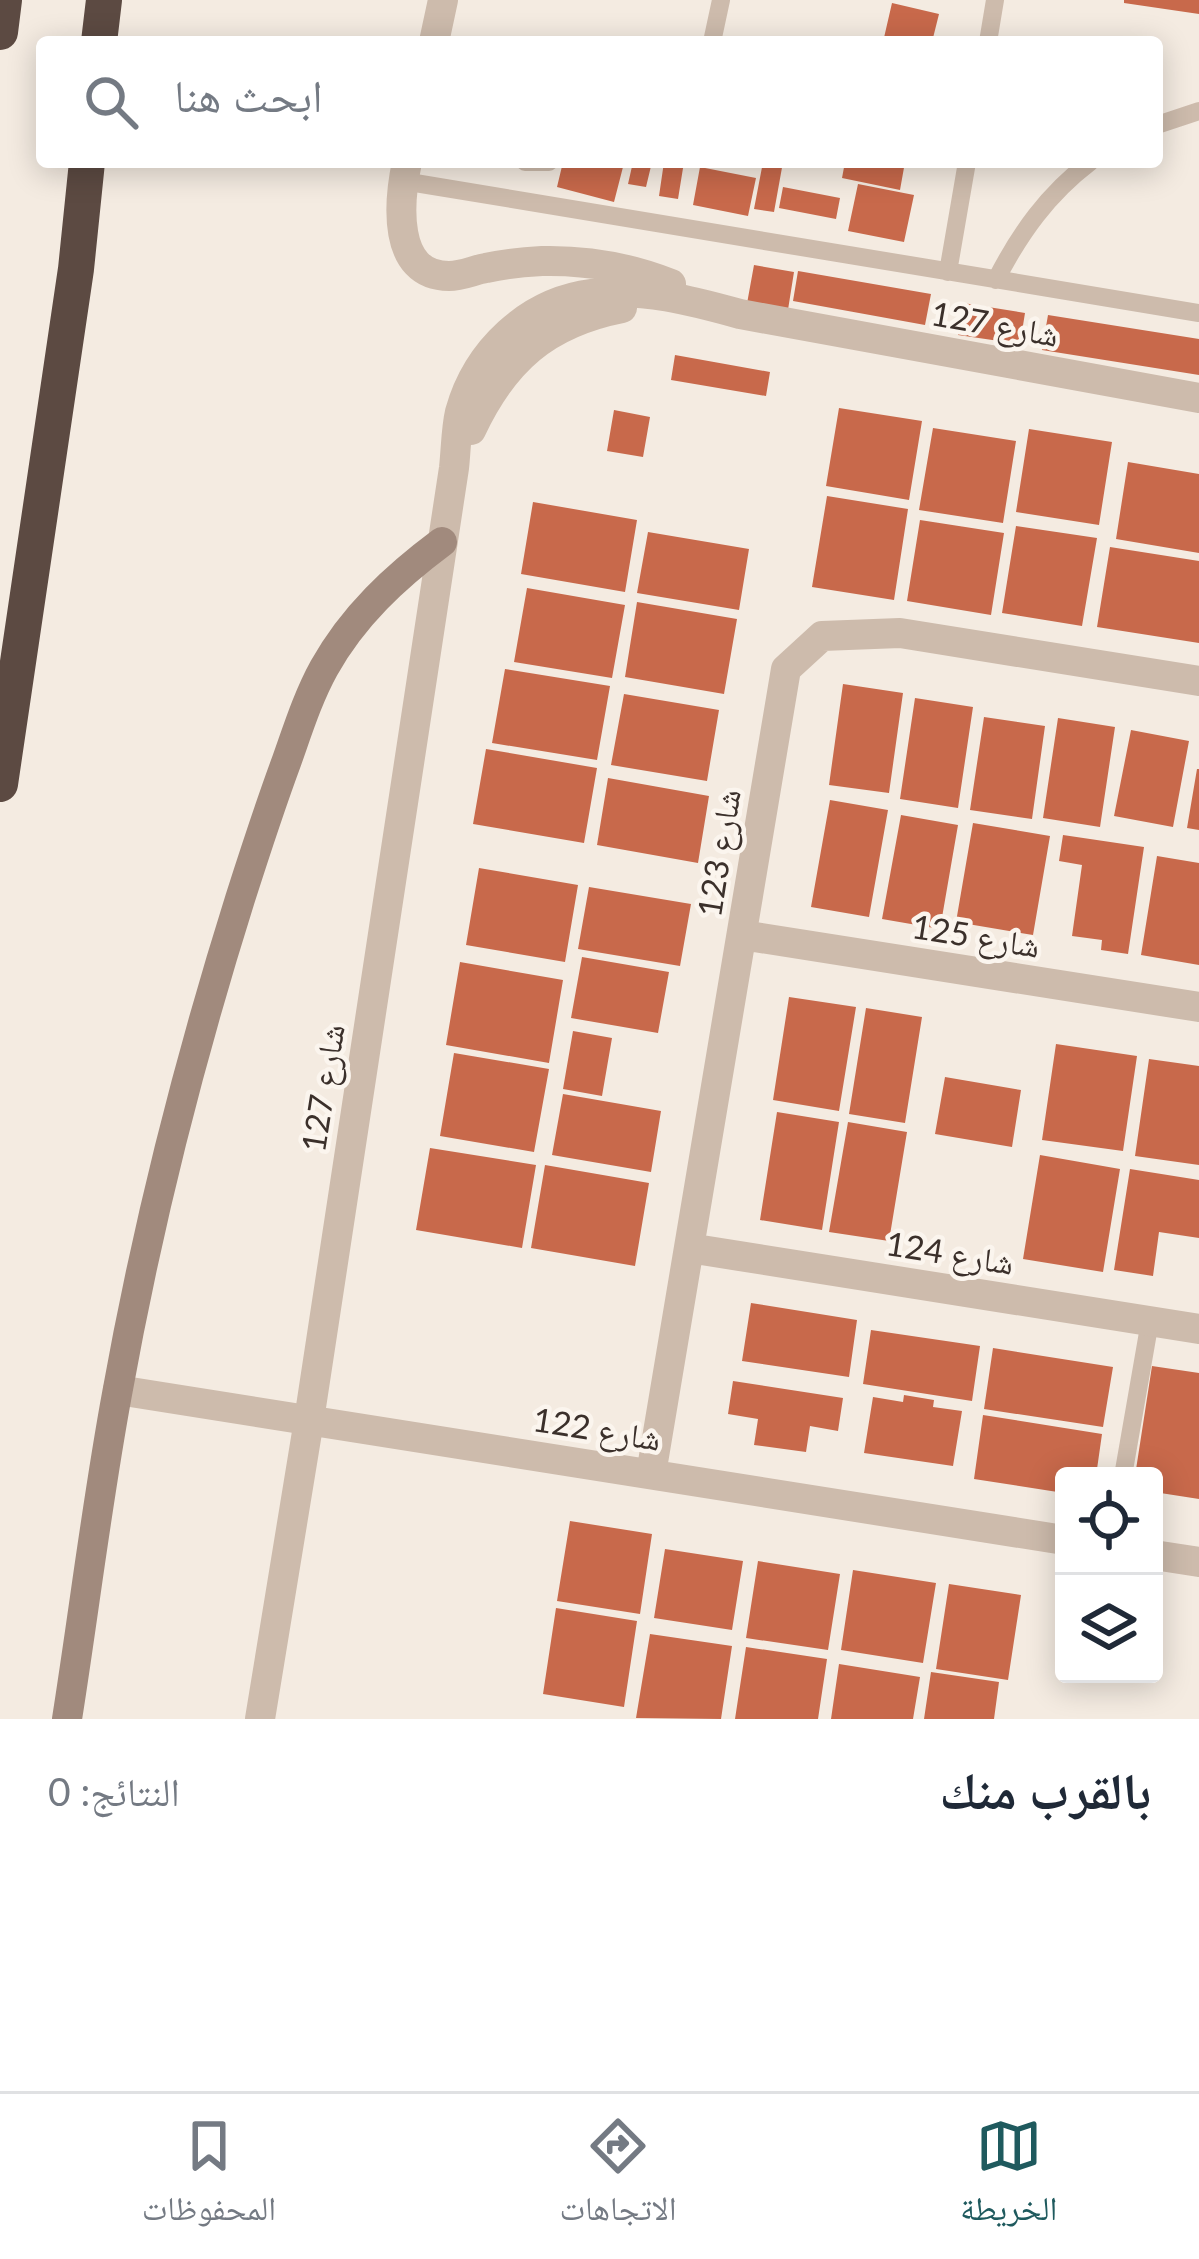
<!DOCTYPE html>
<html lang="ar">
<head>
<meta charset="utf-8">
<style>
  :root { --surface:#fff; --page:#f2f2f3; --text:#1f2937; --muted:#747a83; --line:#e0e1e3; --accent:#1f5a5e }
  body { margin:0; font-family:Lato,"Noto Naskh Arabic",sans-serif; background:var(--page); color:var(--text); direction:rtl }
  .controls { position:absolute; right:36px; bottom:36px; display:grid; overflow:hidden; border-radius:12px; box-shadow:0 6px 30px #0003 }
  .controls button { width:108px; height:108px; display:grid; place-items:center; padding:0; border:0; border-bottom:3px solid var(--line); background:var(--surface); color:var(--text); font:60px sans-serif }
  .list { margin:0; padding:0; list-style:none }
  h2 { display:flex; justify-content:space-between; align-items:center; height:156px; margin:0; padding:0 48px; font-size:51px }
  h2 small { font-size:39px; font-weight:400; color:var(--muted) }
  .icon { flex:none; width:66px; height:66px; fill:none; stroke:currentColor; stroke-width:2; stroke-linecap:round; stroke-linejoin:round }
  .map { position:relative; flex:none; width:1199px; height:1719px; overflow:hidden; direction:ltr }
  .search { position:absolute; background:var(--surface); box-shadow:0 6px 30px #0003; left:36px; right:36px; top:36px; height:132px; display:flex; align-items:center; gap:30px; box-sizing:border-box; padding:0 42px; border-radius:12px; color:var(--muted); font-size:45px }
  .sheet { height:372px; background:var(--surface) }
  nav { display:flex; justify-content:space-around; align-items:center; box-sizing:border-box; height:168px; border-top:3px solid var(--line); background:var(--surface); font-size:33px; color:var(--muted) }
  nav a { display:grid; justify-items:center; gap:6px }
  nav .on { color:var(--accent) }
  .map>svg:first-child { display:block }
</style>
</head>
<body>
<div class="map">
<svg width="1199" height="1719" viewBox="0 0 1199 1719">
  <rect width="100%" height="100%" fill="#f4ebe1"/>
  <path fill="#c8694b" d="M1124,0h75v14l-75,-11z
    M892,3l47,11 -7,28h-49z
    M563,162h41l19,5 -9,35 -57,-15z
    M633,162h19l-6,25 -18,-3z
    M664,162h20l-6,37 -19,-3z
    M763,162h20l-9,50 -20,-3z
    M845,162h60l-5,28 -58,-12z
    M700,167l56,11 -8,38 -55,-11z
    M858,184l56,11 -10,47 -56,-11z
    M783,187l57,11 -4,21 -57,-11z
    M754,265l40,7 -7,44 -41,-7z
    M798,271l133,23 -6,31 -132,-24z
    M963,303l62,10 -5,31 -62,-9z
    M1048,315l151,24v36l-157,-25z
    M675,355l95,17 -4,24 -95,-16z
    M839,408l83,13 -13,79 -83,-14z
    M614,410l36,7 -7,40 -36,-6z
    M933,428l83,13 -13,82 -84,-13z
    M1029,429l83,13 -13,83 -83,-13z
    M1128,462l71,12v79l-83,-14z
    M827,496l81,13 -14,91 -82,-13z
    M533,502l104,18 -12,72 -104,-18z
    M920,520l84,13 -13,82 -84,-14z
    M1016,526l81,12 -15,88 -80,-13z
    M648,532l101,17 -10,61 -102,-17z
    M1110,547l89,14v82l-102,-16z
    M527,588l98,17 -13,73 -98,-16z
    M637,602l100,17 -13,75 -99,-17z
    M505,669l105,17 -13,74 -105,-17z
    M843,684l60,9 -14,100 -60,-8z
    M624,694l95,16 -12,71 -96,-16z
    M915,698l58,9 -15,101 -58,-9z
    M984,717l61,9 -13,93 -62,-9z
    M1058,718l57,9 -15,100 -57,-9z
    M1131,730l58,11 -16,86 -59,-11z
    M486,749l111,19 -13,75 -111,-19z
    M1197,769h2v61l-12,-2z
    M608,778l101,18 -11,67 -101,-18z
    M830,800l58,10 -19,107 -58,-10z
    M901,815l57,10 -18,104 -58,-10z
    M973,823l77,13 -17,99 -77,-13z
    M1063,835l81,12 -16,107 -27,-4 1,-10 -30,-4 10,-71 -23,-4z
    M1157,856l42,7v102l-58,-10z
    M479,868l99,17 -13,77 -99,-17z
    M589,887l102,17 -11,62 -102,-17z
    M582,957l87,15 -11,61 -87,-15z
    M460,962l103,18 -14,83 -103,-18z
    M789,997l67,10 -17,104 -66,-11z
    M866,1008l56,9 -17,106 -56,-9z
    M573,1031l39,7 -10,58 -39,-7z
    M1056,1044l81,12 -14,95 -81,-11z
    M454,1053l95,16 -15,83 -94,-16z
    M1149,1059l50,7v99l-64,-9z
    M945,1077l76,13 -9,57 -77,-13z
    M563,1094l98,17 -10,61 -99,-17z
    M777,1112l62,10 -17,108 -62,-10z
    M848,1122l59,10 -18,109 -60,-9z
    M430,1148l106,17 -14,83 -106,-18z
    M1040,1155l80,14 -17,103 -80,-13z
    M545,1165l104,18 -14,83 -104,-18z
    M1130,1169l69,11v58l-40,-6 -6,44 -39,-6z
    M751,1303l106,17 -8,57 -107,-16z
    M871,1330l109,16 -8,55 -109,-17z
    M993,1348l120,19 -10,60 -119,-18z
    M1152,1366l47,7v126l-45,-7v-16h-19z
    M733,1381l110,17 -5,33 -28,-5 -4,26 -52,-7 4,-26 -30,-5z
    M904,1395l30,5 -1,7 29,4 -9,55 -89,-13 9,-56 30,5z
    M983,1415l119,19 -6,42h-32v17l-90,-14z
    M570,1521l82,13 -12,80 -83,-13z
    M665,1549l78,12 -11,69 -78,-12z
    M758,1561l82,13 -12,76 -82,-12z
    M853,1570l83,13 -13,80 -82,-13z
    M949,1584l72,11 -13,85 -72,-11z
    M556,1608l81,13 -13,86 -81,-13z
    M650,1634l82,12 -11,73 -85,-1z
    M746,1647l81,12 -9,60h-83z
    M839,1664l81,13 -7,42h-82z
    M931,1672l68,10 -5,37h-70z"/>
  <g fill="none" stroke-linecap="round" stroke-linejoin="round">
    <path stroke="#cdbbac" stroke-width="18" d="M712,42l9,-42
      M988,42l7,-42
      M1157,125l42,-14
      M525,162h24
      M403,181l796,132
      M948,272l19,-110
      M996,280c24,-47 52,-86 94,-118
      M1123,1476l27,-155"/>
    <path stroke="#cdbbac" stroke-width="30" d="M434,42l9,-42
      M407,162c-8,38 -16,114 42,114 13,0 25,-6 37,-8 18,-4 37,-6 56,-7 43,-1 89,7 129,23
      M471,430c33,-70 75,-107 151,-122
      M742,935l457,72
      M689,1248l510,81
      M118,1390l946,150
      M651,1474l135,-805 36,-33 78,-3 299,48
      M1154,1555l45,7
      M260,1719l49,-299 145,-952c2,-18 2,-39 6,-56 17,-61 68,-110 132,-118 49,-7 101,7 148,20l459,84"/>
    <path stroke="#a18a7d" stroke-width="30" d="M67,1719c17,-108 30,-217 50,-325 30,-167 72,-333 123,-495 15,-47 30,-93 47,-139 11,-31 21,-63 37,-92 29,-52 71,-91 118,-126"/>
    <path stroke="#5c4a42" stroke-width="36" d="M0,32l4,-32
      M99,42l5,-42
      M0,784l76,-515 11,-107"/>
  </g>
  <g text-anchor="middle" stroke-width="9" stroke-linejoin="round" paint-order="stroke">
    <g font-size="33" fill="#3b302b" stroke="#fbf5ee">
      <text transform="translate(995 324) rotate(10)" y="12">شارع 127</text>
      <text transform="translate(719 853) rotate(-81)" y="12">شارع 123</text>
      <text transform="translate(976 936) rotate(9)" y="12">شارع 125</text>
      <text transform="translate(323 1088) rotate(-81)" y="12">شارع 127</text>
      <text transform="translate(950 1253) rotate(9)" y="12">شارع 124</text>
      <text transform="translate(597 1429) rotate(9)" y="12">شارع 122</text>
    </g>
  </g>
</svg>
<div class="controls">
<button><svg class="icon" aria-label="locate" viewBox="0 0 24 24"><circle cx="12" cy="12" r="6"/><path d="M12 2v4M12 18v4M2 12h4M18 12h4"/></svg></button>
<button><svg class="icon" aria-label="layers" viewBox="0 0 24 24"><path d="M12 4l9 5-9 5-9-5zM3 14l9 5 9-5"/></svg></button>
</div>
<div class="search"><svg class="icon" aria-label="search" viewBox="0 0 24 24"><circle cx="10" cy="10" r="6"/><path d="M15 15l6 6"/></svg>ابحث هنا</div>
</div>
<section class="sheet">
<h2>بالقرب منك<small>النتائج: 0</small></h2>
<ul class="list">
</ul>
</section>
<nav>
<a class="on"><svg class="icon" aria-label="map" viewBox="0 0 24 24"><path d="M3 6l6-2 6 2 6-2v14l-6 2-6-2-6 2zM9 4v14M15 6v14"/></svg>الخريطة</a>
<a><svg class="icon" aria-label="directions" viewBox="0 0 24 24"><path d="M12 3l9 9-9 9-9-9zM9 14v-3h6M13 9l2 2-2 2"/></svg>الاتجاهات</a>
<a><svg class="icon" aria-label="saved" viewBox="0 0 24 24"><path d="M7 4h10v16l-5-4-5 4z"/></svg>المحفوظات</a>
</nav>
</body>
</html>
